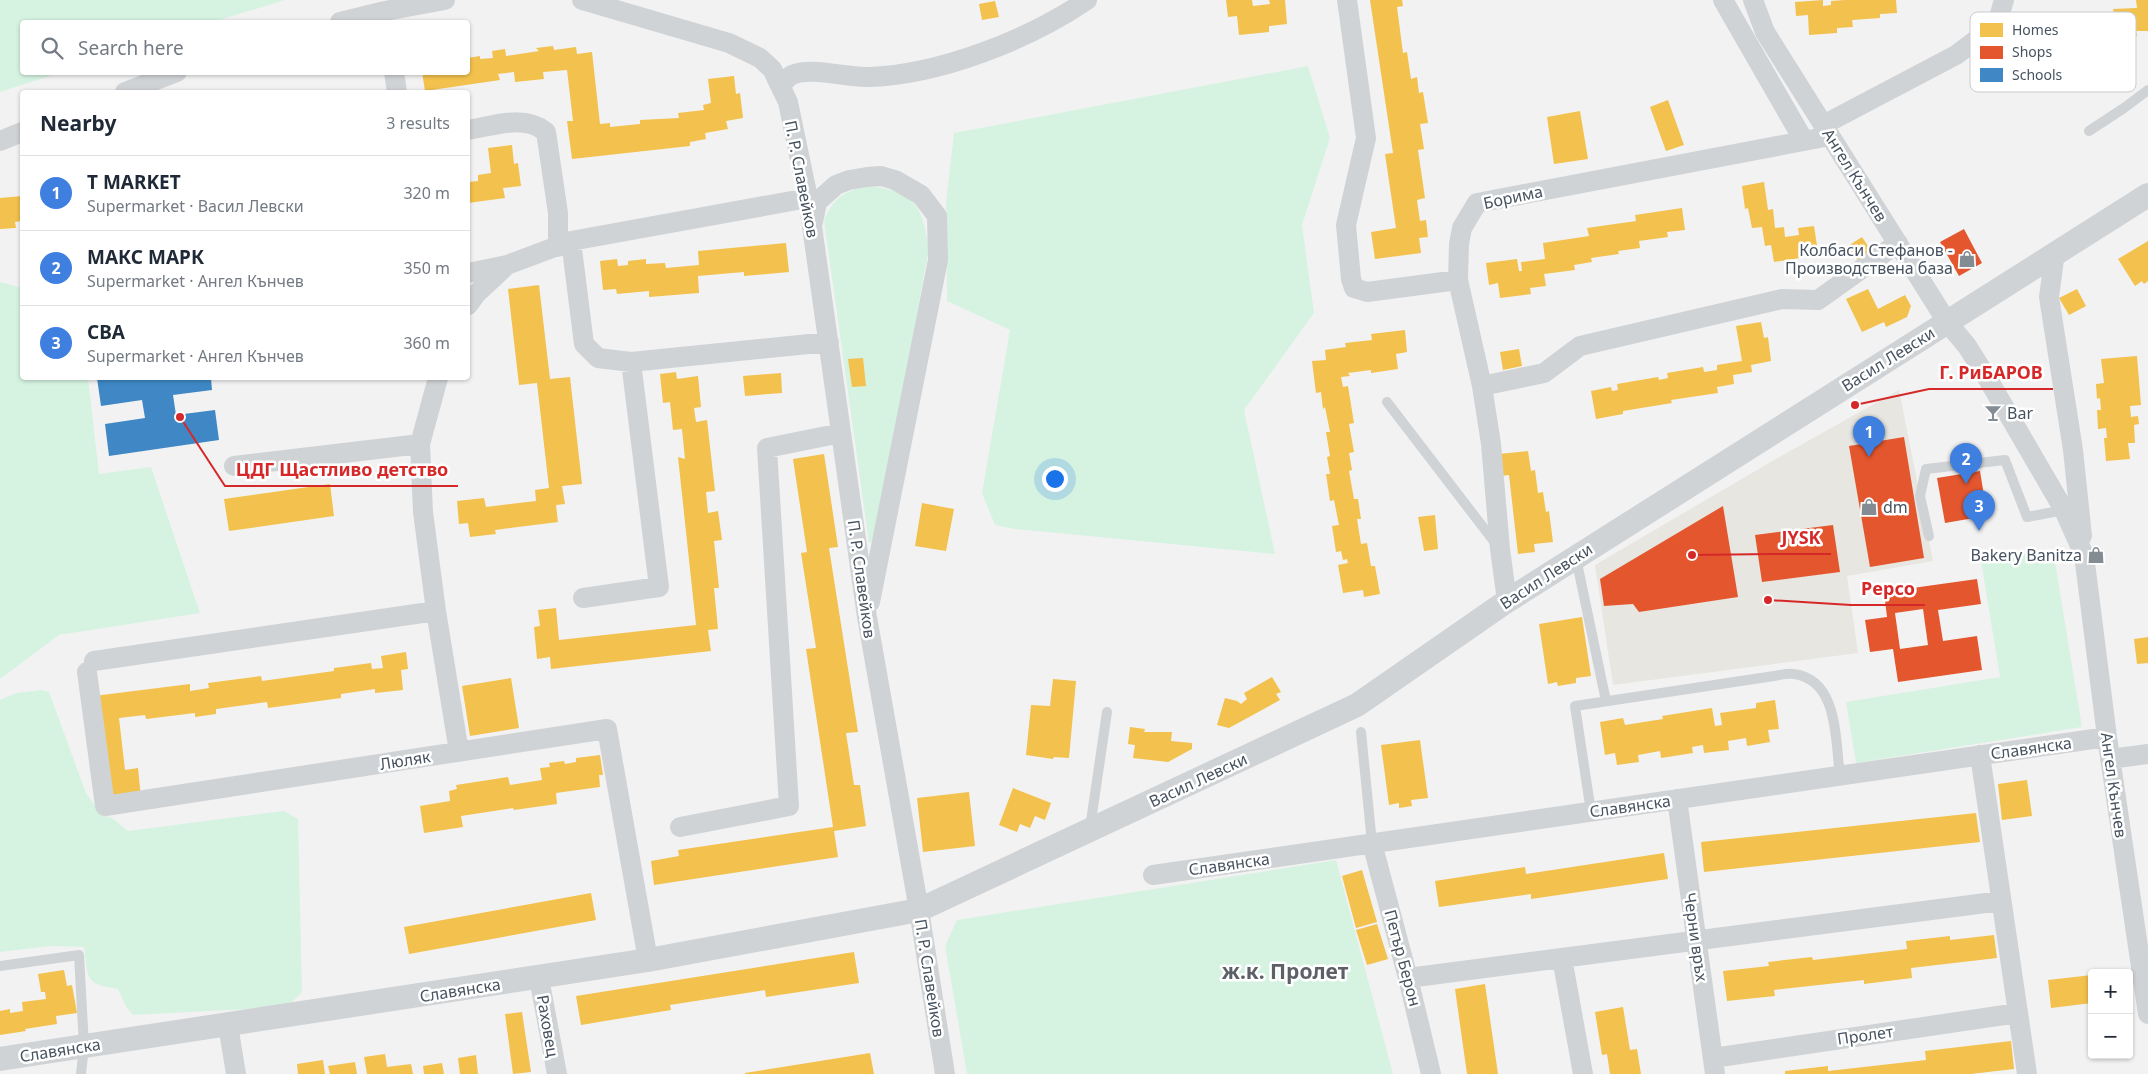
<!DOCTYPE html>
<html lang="en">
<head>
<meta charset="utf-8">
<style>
  :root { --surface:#fff; --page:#f6f6f7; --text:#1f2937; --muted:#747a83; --line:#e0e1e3; --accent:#838b93 }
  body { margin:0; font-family:"Noto Sans",sans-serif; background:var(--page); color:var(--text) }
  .controls { position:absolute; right:15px; bottom:15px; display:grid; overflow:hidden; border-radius:5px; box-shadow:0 1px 4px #0004 }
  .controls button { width:45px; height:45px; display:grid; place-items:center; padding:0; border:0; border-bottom:1px solid var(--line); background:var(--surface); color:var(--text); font:25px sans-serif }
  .you { position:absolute; left:1054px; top:478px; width:18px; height:18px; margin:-12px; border:4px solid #fff; border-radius:50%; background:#1a73e8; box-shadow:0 0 0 8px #1a73e833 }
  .badge { display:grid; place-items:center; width:32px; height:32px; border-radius:50%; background:var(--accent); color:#fff; font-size:16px; font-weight:700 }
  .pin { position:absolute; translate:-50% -41px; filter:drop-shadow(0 1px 2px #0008) }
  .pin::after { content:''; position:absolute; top:26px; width:18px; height:15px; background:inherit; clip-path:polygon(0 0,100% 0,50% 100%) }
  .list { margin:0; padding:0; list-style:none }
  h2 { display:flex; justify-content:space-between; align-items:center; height:65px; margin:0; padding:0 20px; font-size:21px }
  h2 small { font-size:16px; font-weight:400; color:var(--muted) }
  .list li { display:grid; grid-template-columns:32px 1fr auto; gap:15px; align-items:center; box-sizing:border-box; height:75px; padding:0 20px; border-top:1px solid var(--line) }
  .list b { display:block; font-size:19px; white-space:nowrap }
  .list p { margin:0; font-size:16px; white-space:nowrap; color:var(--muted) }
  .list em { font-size:16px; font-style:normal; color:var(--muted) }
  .icon { flex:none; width:28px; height:28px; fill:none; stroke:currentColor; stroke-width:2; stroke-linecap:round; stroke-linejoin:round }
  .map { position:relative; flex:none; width:2148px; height:1074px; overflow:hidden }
  .search { position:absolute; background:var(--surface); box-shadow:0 1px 4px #0004; left:20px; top:20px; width:450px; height:55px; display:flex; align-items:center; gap:12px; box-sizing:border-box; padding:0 18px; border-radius:5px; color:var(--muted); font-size:19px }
  .panel { position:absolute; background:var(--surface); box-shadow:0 1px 4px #0004; left:20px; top:90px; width:450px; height:290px; border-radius:5px }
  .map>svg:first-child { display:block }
</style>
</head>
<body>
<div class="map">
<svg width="2148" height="1074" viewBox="0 0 2148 1074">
  <rect width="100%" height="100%" fill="#f3f2f2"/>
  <path fill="#e7e6e0" d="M1899,390l34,171 -86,15 11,77 -245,32 -18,-120 179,-105z"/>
  <path fill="#d6f3e2" d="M0,0h285l-72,22h-191v50l37,1 -59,19z
    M1308,66l22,72 -28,87 12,88 -70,97 31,144 -260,-25 -20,-4 -13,-32 28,-163 -63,-29 -1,-98 8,-70z
    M864,186c49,4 57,15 65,62l-53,291 -7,4 -45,-323c11,-23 17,-26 40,-34z
    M0,282l22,6v90h66l11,96 52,-7 49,146 -141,22 -59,44z
    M2053,550l29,177 -226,36 -10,-61 154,-25 -19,-116z
    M42,690l7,2 37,101 15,21 11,4 16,13 156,-20 14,8 4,173 -15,15 -154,8 -7,-8 -8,-18c-35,-5 -29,-11 -34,-42l-33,-1 -51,6v-252l16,-7z
    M1336,860l57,214h-426l-22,-128 12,-26z"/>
  <path fill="#f2c14e" d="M1226,0h26l1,6 17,-2 -1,-4h16l2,24 -18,2v6l-30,3 -2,-19 -9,1z
    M1370,0h32l1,6 -6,1 6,46 4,-1 4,27 6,-2 2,16 4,-1 5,31 -8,1 4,25 -6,1 7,48 -8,2 3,21 6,-1 2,17 -9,1 2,15 -46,6 -4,-27 25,-4 -11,-74 8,-1z
    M1823,0v6l8,-1v-4l14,-1h51l1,13 -17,1v4l-28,2 1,7 -16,1v5l-28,2 -1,-20 -12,1 -1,-14z
    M2136,0h12v31h-12l1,5 -49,4v4l-26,2 -1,-16 -7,1 -1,-17 21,-1v8l11,-1v-5l29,-1 -1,-5 24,-1z
    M995,1l4,16 -17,3 -3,-16z
    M553,46l1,4 22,-3 1,7 15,-2 8,72 10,-1v4l30,-3v-4l39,-2 -1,-5 26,-3 -1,-5 8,-2 -3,-24 26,-3 2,18 4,-1 3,25 -17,3 2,8 -23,4 1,6 -16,3v4l-118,13 -5,-38h6l-6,-51 -24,2 1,7 -29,3 -1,-10 -16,2 2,6 -75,11 -3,-19h46v-14l12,-2v3l13,-1 -1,-7 13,-2 1,7 33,-5 -3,-3z
    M1668,100l16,45 -18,6 -16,-44z
    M1580,111l8,48 -34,5 -7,-47z
    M512,145l2,19 4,-1 3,23 -18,2 2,10 -37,5v-21l10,-1v-6l13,-2 -3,-25z
    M1764,182l4,28 5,-1 2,19 9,-1 1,10 14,-2 -1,-7 16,-2 4,26 -19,3 1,3 -26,4 -3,-17 -6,1 -3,-19 -10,1 -4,-20 -3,1 -3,-23z
    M22,196v25l-7,1 1,6 -16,1v-31z
    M1682,208l3,22 -18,2 1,5 -29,4 1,7 -22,3 1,3 -28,4 1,4 -18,3 1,5 -31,4 2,12 -16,2 1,6 -31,4 -2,-15 -9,2 -3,-22 31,-4 2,12h3l-1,-9 24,-3 -2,-16 46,-7 -2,-8 49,-7 -1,-6z
    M1862,237l10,15 -14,9 -10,-15z
    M2148,241v40l-4,3 -2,-3 -7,5 -17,-27z
    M786,243l3,29 -45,4v-4l-46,4 1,17 -50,4v-6l-32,3 -1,-5 -13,1 -3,-29 17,-2 1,7 10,-1v-4l18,-2v5l19,-1 1,5 33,-3 -1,-14z
    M539,285l11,94 20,-2 12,107 -20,2 3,18 -9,1 2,17 -63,8 1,4 -26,3 -2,-14 -9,1 -2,-23 27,-3 2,9 50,-6 -1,-11 14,-2 -12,-105 -18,2 -11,-96z
    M1868,289l10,20 27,-14 6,11 -4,11 -21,10 -2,-5 -22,10 -16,-33z
    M2077,289l9,17 -17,9 -10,-17z
    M1761,322l3,16 4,-1 3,24 -20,4 1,7 -19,3 1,9 -17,3 1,6 -47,7 1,3 -49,8v3l-27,5 -5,-28 20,-4 1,4 6,-1 -1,-6 41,-7 1,3 9,-2 -1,-5 36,-6 1,5 13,-2v-5l25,-4 -6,-35z
    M1405,330l2,22 -11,2 2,15 -27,4v-3l-23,3 2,3 -9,1 2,10 5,-1 6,37 -5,1 5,28 -5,1 3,17 -3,1 5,28h4l3,20h-4l4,25 6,-1 4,23h4l5,28 -16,3 -1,-7 -20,3 -5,-28 10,-2 -1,-4 -4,1 -2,-9 -5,1 -4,-26 7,-1 -5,-25 -4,1 -4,-27h4l-3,-17 3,-1 -4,-24h4l-5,-25 -2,2 -2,-17 -5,1 -4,-32 14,-1 -1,-10 21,-3 -1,-4 27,-3 -1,-6z
    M1519,349l3,17 -19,4 -3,-18z
    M2137,356l4,49 -11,1 1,11 7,-1 1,8 -5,1 1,18h-7l2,16 -24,2 -2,-23h3l-1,-10 -8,1 -1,-19h4l-1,-12 -3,1 -1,-15 8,-1 -3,-24z
    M863,358l3,28 -14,1 -4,-28z
    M676,372l1,7 21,-3 3,31 -7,1 2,14 11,-2 8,71 -9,1 2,21 10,-2 4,29 -8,1 5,47h-5l4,41 -10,1 3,21 -160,18 -1,-12 -13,2 -3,-32 6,-1 -2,-16 18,-2 3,32 137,-15 -18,-168 7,2 -3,-30 -9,1 -3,-28 -7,1 -3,-29z
    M781,373l1,20 -37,3 -2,-20z
    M1528,451l3,20 4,-1 3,23 5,-1 3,20 3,-1 4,31 -19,2 1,8 -17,2 -9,-79 -8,1 -2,-22z
    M824,454l14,93 -9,1 29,184 -12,1 8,52h6l6,41 -32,5 4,26 -184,28 -3,-24 28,-5 -1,-6 155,-23 -27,-178 10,-1 -15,-95 6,-1 -14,-93z
    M330,484l4,32 -105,15 -5,-32z
    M922,503l32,6 -8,42 -31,-5z
    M1435,515l3,34 -14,2 -6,-34z
    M1582,617l9,59 -15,2v5l-18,3 -1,-4 -9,2 -9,-60z
    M2148,637v26l-11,1 -3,-25z
    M406,652l2,17 -7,1 2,20 -28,3v-4l-34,5v4l-73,10 -1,-6 -51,7v5l-21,3v-4l-49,6 -1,-4 -26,3 6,52 13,-2 3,30 -34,1 -13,-103 96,-12v7l19,-3 -1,-5 53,-7 1,5 72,-10v-3l37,-5 1,6 11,-1 -2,-12z
    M1272,677l9,15 -5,2 4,6 -51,28 -12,-3 8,-27 12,3 4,3 6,-5 -3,-6z
    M511,678l8,50 -49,8 -8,-50z
    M1053,679l23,2 -7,77 -15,-1 -1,2 -27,-4 5,-50 19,1z
    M1775,700l4,29 -11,1 2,12 -23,4 -1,-8 -18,3 1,9 -25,3 -1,-8 -11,2 1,6 -32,5 -1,-7 -22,4 1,7 -22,3 -2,-12 -10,2 -5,-33 23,-4 2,7 38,-6 -1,-3 50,-8 3,18 7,-1 -2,-12 36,-5v-5z
    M1130,727l15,2 -1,3h28l-1,9 21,2v6l-24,13 -35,-4 2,-13 -7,-1z
    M1420,740l8,58 -17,2 1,6 -13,2v-5l-10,2 -8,-60z
    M600,755l3,20h-4l1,12 -44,6 1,11 -43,6 -1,-2 -52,8 2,11 -39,6 -4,-27 30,-5 -1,-10 8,-2 -1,-4 52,-8 2,8 32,-5 -2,-12 10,-1 -1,-4 15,-2 1,3 11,-2v-4z
    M2027,780l5,36 -30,4 -4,-36z
    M1013,788l38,15 -6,17 -10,-4 -5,12 -10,-4 -3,8 -18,-7z
    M969,792l6,54 -52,6 -6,-54z
    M1976,813l4,29 -276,30 -3,-30z
    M1664,853l4,26 -137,20v-5l-92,13 -4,-26 90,-14 1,7z
    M1362,870l15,52 -21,6 -14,-52z
    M591,893l5,27 -187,34 -5,-27z
    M1377,924l11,35 -21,6 -11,-35z
    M1994,935l3,23 -86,10 1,10 -48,6v-4l-90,10 1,6 -48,5 -4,-30 46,-5 -1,-4 44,-5 1,3 94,-11 -1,-8 44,-5v4z
    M854,952l5,31 -93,14 -1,-7 -95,15 1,5 -90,15 -5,-29z
    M64,970l3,16 5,-1 5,28 -21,3 1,8 -32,5 1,2 -26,4v-24l10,-2v4l13,-2 -1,-9 24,-3 -1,-7h-4l-3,-18z
    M2092,975v28l-41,5 -3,-28z
    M1485,984l13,90h-31l-12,-85z
    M1623,1007l7,43 7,-1 4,25h-31l-3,-20 -5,1 -7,-43z
    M522,1012l9,60 -18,2 -8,-60z
    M2011,1041l3,28 -43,5h-186v-3l43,-5v5l98,-11 -1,-9z
    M870,1053l4,21h-129v-1z
    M385,1054l2,13 24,-3 2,10h-46l-3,-17z
    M476,1055l2,19h-18l-2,-16z
    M323,1060l2,14h-27l-1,-10z
    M355,1062l2,12h-27l-2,-8z
    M442,1063l2,11h-20l-1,-8z"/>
  <path fill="#e4572e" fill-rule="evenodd" d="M1964,229l18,34 -23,13 -19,-34z
    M1904,437l20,121 -54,9 -21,-121z
    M1980,471l6,37 -7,1 1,8 -35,6 -8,-45z
    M1723,506l15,91 -99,15 -6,-8 -29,2 -4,-27z
    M1833,525l7,47 -78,10 -7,-47z
    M1977,579l4,25 -43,6 5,31 34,-5 5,34 -84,12 -5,-33 -23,3 -5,-32 22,-3 -3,-25zM1923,609l5,36 -28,4 -5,-36z"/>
  <path fill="#3f88c5" d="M97,378h114l1,12 -39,5 3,20 39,-5 4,30 -110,16 -4,-32 40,-6 -3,-18 -41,6z"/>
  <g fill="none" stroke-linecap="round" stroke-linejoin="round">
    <path stroke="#d0d3d6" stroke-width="10" d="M2089,131l35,-23 24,-18
      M1387,402l109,142
      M1929,536l-9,-40 6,-27 79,-9 22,57 37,-7
      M1576,558l30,143
      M1361,732l11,111
      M1591,812l-16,-106 199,-30c6,-1 14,-3 20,-2 45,6 41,67 46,101
      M1090,828l17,-116
      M0,966l79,-11 5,91 -3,28"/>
    <path stroke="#d0d3d6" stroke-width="20" d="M582,0l147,43 31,15 12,11 16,33 20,96 59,419 52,293 26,164
      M1347,0l19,138 -20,87 5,54 3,9 13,4 91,-12
      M1723,0l81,141
      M1753,0l12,32 182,290 20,24 22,35 75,129 20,45 23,182 41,277
      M340,22l45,-11 60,-11
      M394,72l3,20
      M781,85c4,-4 7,-8 11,-10 19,-9 54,3 76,2 71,-2 160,-37 219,-77
      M125,92l52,-20
      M1823,125l133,-70 36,-27 8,-14 4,-14
      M468,130c25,-4 56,-16 78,2l12,81v34
      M0,141l22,-9
      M813,222l4,-20 19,-17 13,-5 18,-3 14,-1 14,4 26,15 16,21 1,44 -68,342
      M571,241l13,103 14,14 33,4 198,-20
      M2055,252l-6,45 24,153 9,86
      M468,273l39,-8 64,-24 237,-43
      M468,305l8,-11 31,-29
      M438,378l-18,66 3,68 13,99 23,141
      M1482,386l62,-13 36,-27 202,-47 36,1 80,-57
      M234,466l186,-22
      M583,598l76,-11 -28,-225
      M1507,601l-7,-52 -9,-105 -9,-58 -24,-106 1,-36 3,-16 15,-25 353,-67
      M94,661l342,-50
      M87,672l18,134 502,-77 41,231
      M1980,755l47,319
      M2110,759l38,-5
      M1677,799l38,275
      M680,827l109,-21 -22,-358 74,-15
      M1372,843l36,135 23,96
      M1153,875l954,-138
      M1562,958l21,116
      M539,978l18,96
      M1408,978l593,-77
      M228,1025l8,49
      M1713,1058l305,-45"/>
    <path stroke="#d0d3d6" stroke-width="24" d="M0,1059l648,-99 271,-50 438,-205 150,-104 641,-406"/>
  </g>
  <defs>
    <g id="shop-bare" transform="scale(1.35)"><path d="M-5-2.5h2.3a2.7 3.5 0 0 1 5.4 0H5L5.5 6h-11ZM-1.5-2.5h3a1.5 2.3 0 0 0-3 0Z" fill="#838b93" stroke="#fff" stroke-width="2.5" paint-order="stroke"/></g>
    <g id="bar-bare" transform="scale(1.35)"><path d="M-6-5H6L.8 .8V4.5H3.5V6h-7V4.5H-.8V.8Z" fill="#838b93" stroke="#fff" stroke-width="2.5" paint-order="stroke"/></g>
  </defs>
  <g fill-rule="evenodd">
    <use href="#shop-bare" x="1967" y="259"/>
    <use href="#bar-bare" x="1993" y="413"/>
    <use href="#shop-bare" x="1869" y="507"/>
    <use href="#shop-bare" x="2096" y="555"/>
  </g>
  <g text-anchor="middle" stroke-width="5" stroke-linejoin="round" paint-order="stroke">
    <g font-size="16" fill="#475360" stroke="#fff">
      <text transform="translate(1855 175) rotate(58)" y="6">Ангел Кънчев</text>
      <text transform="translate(802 179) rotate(79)" y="6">П. Р. Славейков</text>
      <text transform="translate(1513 197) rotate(-12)" y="6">Борима</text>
      <text transform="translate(1888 359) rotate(-32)" y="6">Васил Левски</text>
      <text transform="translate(1546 576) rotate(-33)" y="6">Васил Левски</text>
      <text transform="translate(862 579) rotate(82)" y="6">П. Р. Славейков</text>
      <text transform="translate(2031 748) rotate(-8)" y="6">Славянска</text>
      <text transform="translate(405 760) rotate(-9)" y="6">Люляк</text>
      <text transform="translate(1198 780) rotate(-25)" y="6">Васил Левски</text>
      <text transform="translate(2114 785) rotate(82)" y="6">Ангел Кънчев</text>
      <text transform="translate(1630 806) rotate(-8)" y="6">Славянска</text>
      <text transform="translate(1229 864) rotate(-8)" y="6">Славянска</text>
      <text transform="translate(1696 937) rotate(82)" y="6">Черни връх</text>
      <text transform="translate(1403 958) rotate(75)" y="6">Петър Берон</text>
      <text transform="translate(930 978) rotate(81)" y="6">П. Р. Славейков</text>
      <text transform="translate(460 990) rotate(-9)" y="6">Славянска</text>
      <text transform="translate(548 1026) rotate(80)" y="6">Раховец</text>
      <text transform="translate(1865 1035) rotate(-8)" y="6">Пролет</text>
      <text transform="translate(60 1050) rotate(-9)" y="6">Славянска</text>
    </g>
    <g font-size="16" fill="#475360" stroke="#fff" text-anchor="end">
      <text x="1953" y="256">Колбаси Стефанов -<tspan x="1953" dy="18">Производствена база</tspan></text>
      <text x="2007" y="419" text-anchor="start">Bar</text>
      <text x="1883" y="513" text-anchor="start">dm</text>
      <text x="2082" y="561">Bakery Banitza</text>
    </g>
    <g font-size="21" font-weight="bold" fill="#5d6167" stroke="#fff">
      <text x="1285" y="979">ж.к. Пролет</text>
    </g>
  </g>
  <rect x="1970" y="12" width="166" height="80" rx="8" fill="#fff" stroke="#c8cbcf" stroke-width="1"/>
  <rect x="1980" y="23" width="23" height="14" fill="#f2c14e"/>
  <rect x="1980" y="46" width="23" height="13" fill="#e4572e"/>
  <rect x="1980" y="68" width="23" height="14" fill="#3f88c5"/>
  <g font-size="14" fill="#475360">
    <text x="2012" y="35">Homes</text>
    <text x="2012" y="57">Shops</text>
    <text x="2012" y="80">Schools</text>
  </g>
  <path fill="none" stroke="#d62828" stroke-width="2" d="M1855 405L1929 389H2053M180 417L225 486H458M1692 555L1772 554H1831M1768 600L1851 605H1925"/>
  <g fill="#d62828" stroke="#fff" stroke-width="2">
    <circle cx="1855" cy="405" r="5"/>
    <circle cx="180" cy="417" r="5"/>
    <circle cx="1692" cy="555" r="5"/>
    <circle cx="1768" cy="600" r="5"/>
  </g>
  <g font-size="18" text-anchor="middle" font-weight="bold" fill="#d62828" stroke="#fff" stroke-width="5" stroke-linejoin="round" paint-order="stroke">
    <text x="1991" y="379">Г. РиБАРОВ</text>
    <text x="342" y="476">ЦДГ Щастливо детство</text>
    <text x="1801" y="544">JYSK</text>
    <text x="1888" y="595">Pepco</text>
  </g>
</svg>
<div class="controls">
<button>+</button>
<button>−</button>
</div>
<div class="you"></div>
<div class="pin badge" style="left:1869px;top:457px;background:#3f7fe0">1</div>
<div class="pin badge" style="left:1966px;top:484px;background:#3f7fe0">2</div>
<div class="pin badge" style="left:1979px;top:531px;background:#3f7fe0">3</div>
<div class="search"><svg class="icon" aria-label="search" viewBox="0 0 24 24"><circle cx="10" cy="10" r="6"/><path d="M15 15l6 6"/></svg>Search here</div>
<section class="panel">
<h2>Nearby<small>3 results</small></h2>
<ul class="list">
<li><span class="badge" style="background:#3f7fe0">1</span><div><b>T MARKET</b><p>Supermarket · Васил Левски</p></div><em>320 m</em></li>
<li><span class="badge" style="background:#3f7fe0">2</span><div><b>МАКС МАРК</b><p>Supermarket · Ангел Кънчев</p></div><em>350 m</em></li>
<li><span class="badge" style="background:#3f7fe0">3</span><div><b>CBA</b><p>Supermarket · Ангел Кънчев</p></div><em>360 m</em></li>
</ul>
</section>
</div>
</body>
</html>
